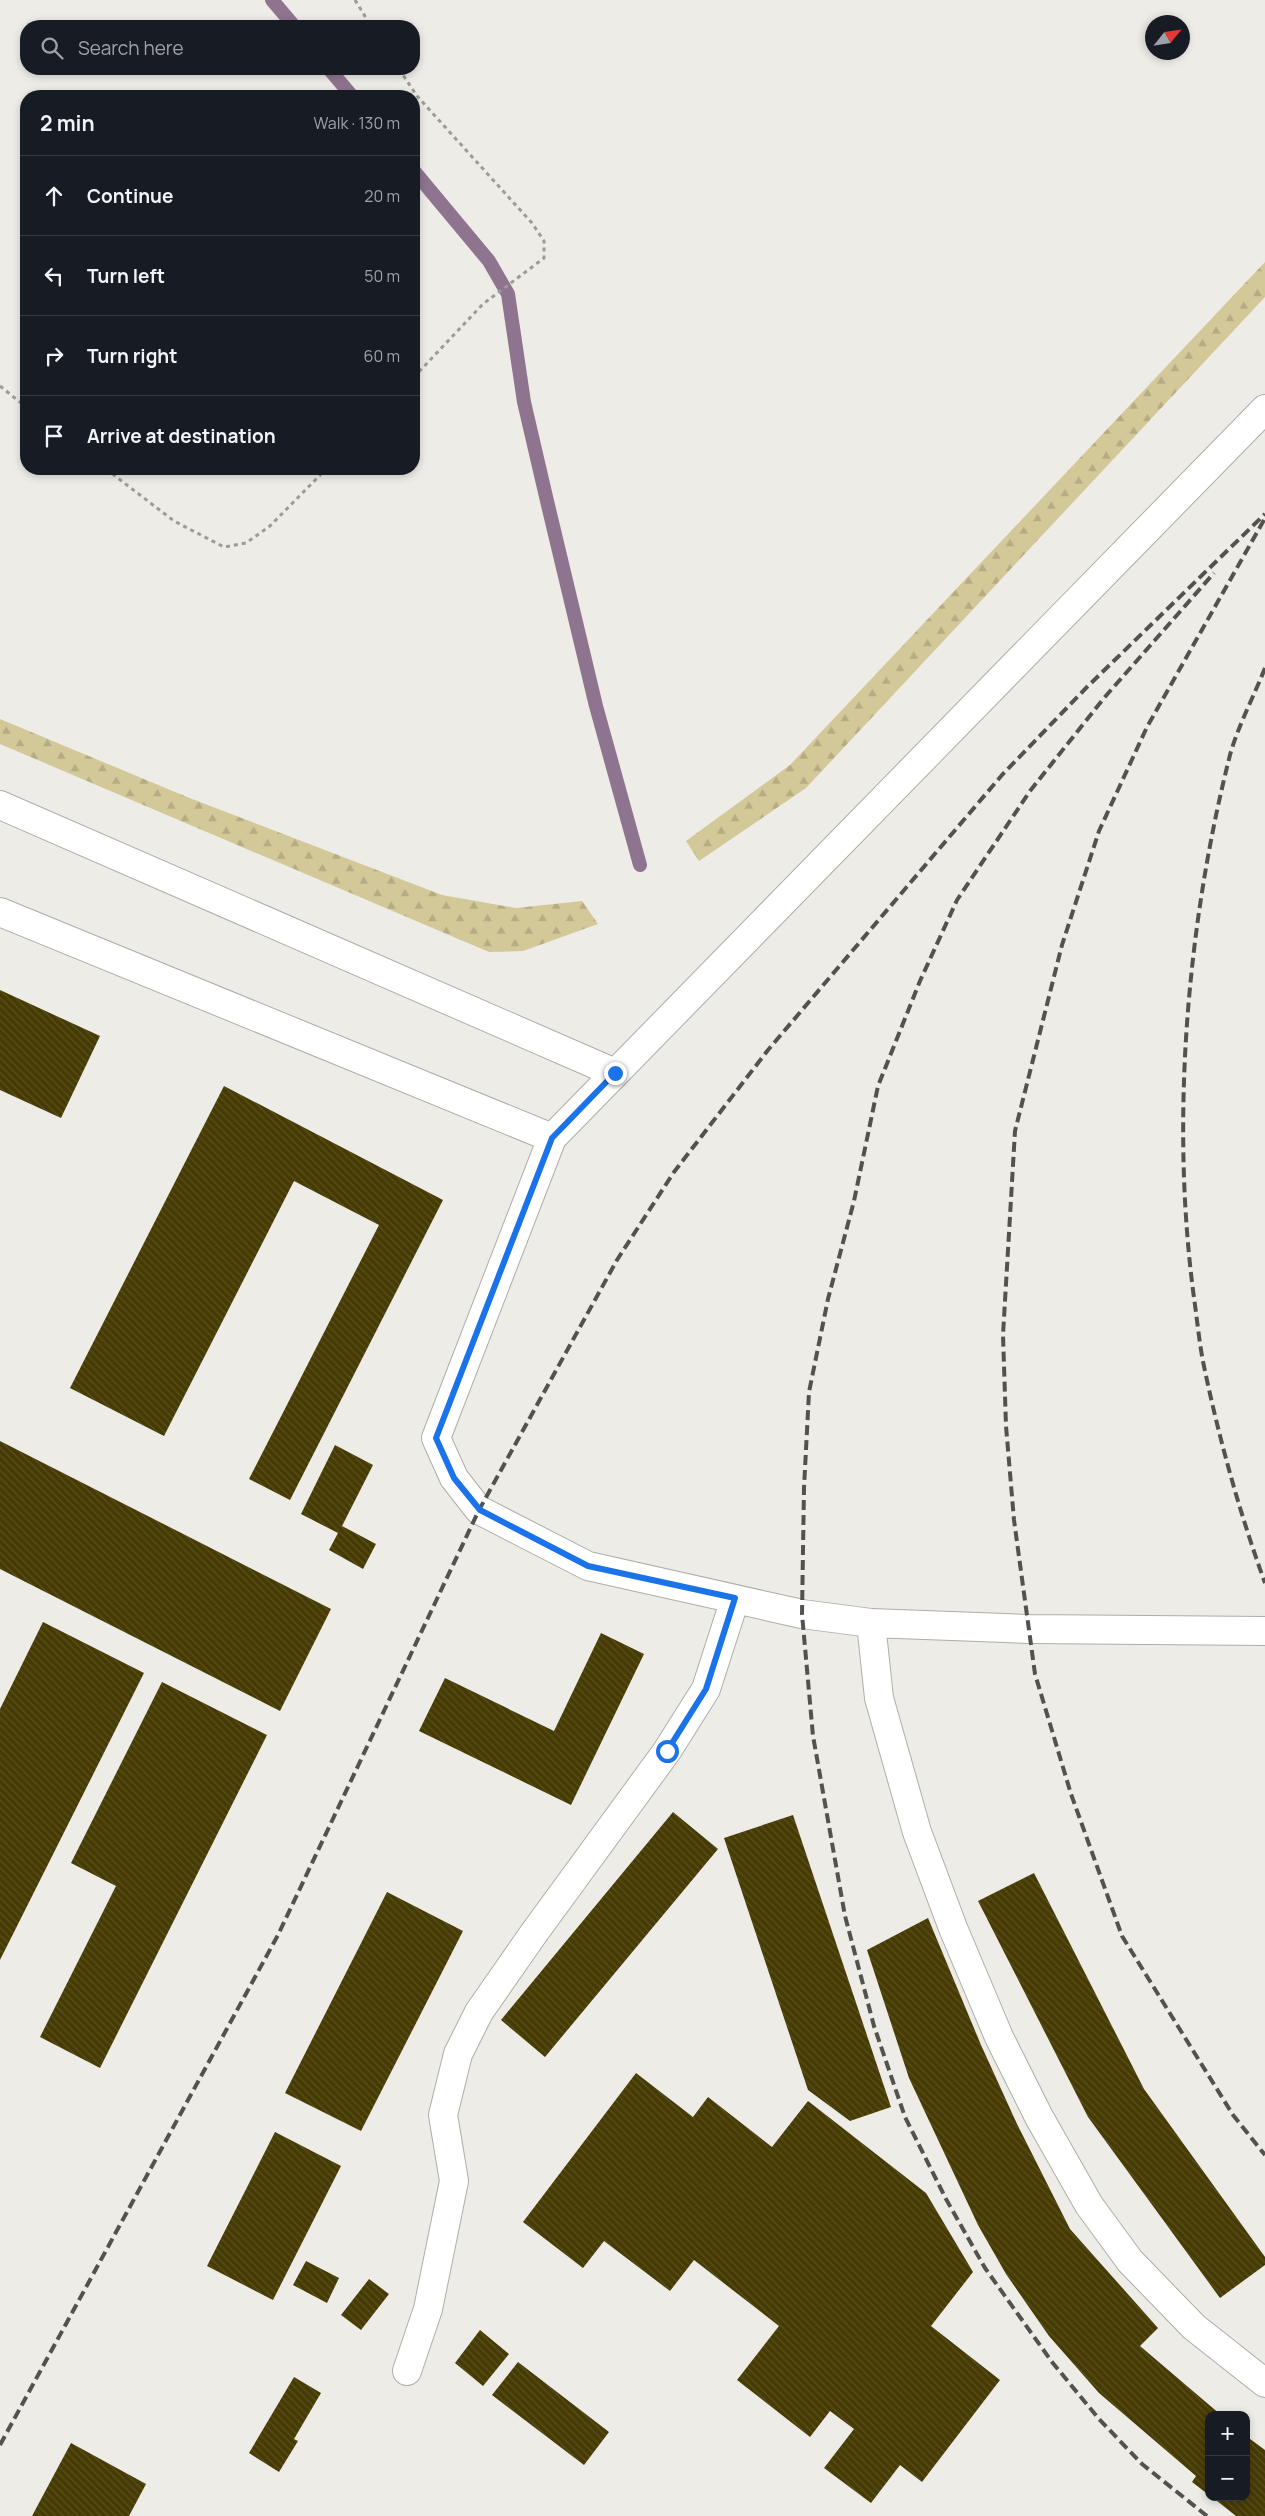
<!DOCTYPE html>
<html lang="en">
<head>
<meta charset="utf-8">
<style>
  :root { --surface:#171b24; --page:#242831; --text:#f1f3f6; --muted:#9ea1a6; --line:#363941 }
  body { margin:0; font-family:Manrope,sans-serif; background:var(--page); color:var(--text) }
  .controls { position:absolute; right:15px; bottom:15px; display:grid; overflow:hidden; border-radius:10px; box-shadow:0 2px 8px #0003 }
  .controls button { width:45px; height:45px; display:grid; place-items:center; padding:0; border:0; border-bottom:1px solid var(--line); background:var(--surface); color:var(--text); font:25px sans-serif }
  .compass { position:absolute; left:1145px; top:15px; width:45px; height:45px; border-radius:50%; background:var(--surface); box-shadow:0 2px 8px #0003; rotate:60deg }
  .stop { position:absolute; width:15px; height:15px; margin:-11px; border:4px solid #1a73e8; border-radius:50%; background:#fff }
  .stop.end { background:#1a73e8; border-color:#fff; box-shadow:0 1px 5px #0008 }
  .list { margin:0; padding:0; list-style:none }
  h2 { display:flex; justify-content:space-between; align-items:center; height:65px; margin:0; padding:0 20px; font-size:21px }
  h2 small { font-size:16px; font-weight:400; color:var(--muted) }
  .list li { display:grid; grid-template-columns:32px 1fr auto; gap:15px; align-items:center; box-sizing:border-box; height:80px; padding:0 20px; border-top:1px solid var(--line) }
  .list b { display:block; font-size:19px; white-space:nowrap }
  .list em { font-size:16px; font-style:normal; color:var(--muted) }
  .icon { flex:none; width:28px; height:28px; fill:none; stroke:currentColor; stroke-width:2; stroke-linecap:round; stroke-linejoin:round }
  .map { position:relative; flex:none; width:1265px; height:2516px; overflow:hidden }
  .search { position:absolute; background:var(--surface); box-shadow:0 2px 8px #0003; left:20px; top:20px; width:400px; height:55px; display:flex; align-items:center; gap:12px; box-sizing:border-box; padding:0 18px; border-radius:20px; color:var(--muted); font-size:19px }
  .panel { position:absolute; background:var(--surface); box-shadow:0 2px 8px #0003; left:20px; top:90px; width:400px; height:385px; border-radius:20px }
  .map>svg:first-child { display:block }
</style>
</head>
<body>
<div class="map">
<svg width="1265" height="2516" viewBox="0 0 1265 2516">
  <defs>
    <pattern id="forest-firs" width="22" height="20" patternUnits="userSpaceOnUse" patternTransform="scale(1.25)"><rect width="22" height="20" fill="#d3c898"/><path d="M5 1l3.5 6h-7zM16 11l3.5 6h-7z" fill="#b6ac84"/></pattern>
    <pattern id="building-back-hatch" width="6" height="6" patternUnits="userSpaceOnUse" patternTransform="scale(1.25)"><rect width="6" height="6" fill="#463b03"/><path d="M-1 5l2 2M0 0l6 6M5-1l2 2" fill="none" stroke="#594f20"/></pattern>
  </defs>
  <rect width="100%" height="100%" fill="#edece7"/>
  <path fill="url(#forest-firs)" d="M1265,262v35l-459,491 -107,73 -13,-20 104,-76z
    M0,719l187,78 255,98 74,13 66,-7 16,23 -75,27 -34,1 -489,-208z"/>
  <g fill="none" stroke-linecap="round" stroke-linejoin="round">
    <path stroke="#8f748f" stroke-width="14" d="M272,0l22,26
      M329,69l23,27
      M414,171l75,90 19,33 16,108 23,99 49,205 44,159"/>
  </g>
  <path fill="url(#building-back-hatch)" d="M0,990l100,46 -39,82 -61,-28z
    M224,1086l219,114 -153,300 -41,-21 130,-254 -85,-44 -130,255 -94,-48z
    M0,1441l331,168 -51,102 -280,-142z
    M335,1445l38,20 -31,61 34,18 -13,25 -34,-19 9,-17 -37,-19z
    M43,1622l101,51 -144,287v-251z
    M601,1633l43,21 -73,151 -152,-74 26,-53 109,53z
    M162,1682l105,53 -167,333 -60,-31 76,-151 -45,-23z
    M673,1812l45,37 -173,208 -44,-37z
    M793,1815l98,292 -41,14 -42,-31 -84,-252z
    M1034,1873l110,216 121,168v8l-45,33 -132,-181 -110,-216z
    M387,1892l76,39 -102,200 -76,-38z
    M928,1918l53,127 36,79 53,105 88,99 -18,18 81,69h-12v80l-17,-13 4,-6 -97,-83 -50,-57 -43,-62 -28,-49 -69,-147 -42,-128z
    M636,2073l57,44 15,-20 64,50 36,-46 118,92 47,79 -42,54 69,54 -78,102 -22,-17 -29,38 -47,-35 30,-39 -24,-18 -20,26 -73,-57 42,-54 -85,-66 -24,31 -66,-50 -21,27 -60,-46z
    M275,2132l66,34 -68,134 -66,-34z
    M306,2261l33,17 -12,25 -34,-18z
    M369,2279l20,15 -28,36 -20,-15z
    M480,2330l29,24 -26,32 -28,-23z
    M518,2362l91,70 -25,33 -92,-70z
    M294,2377l27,16 -27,46 4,2 -19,31 -30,-19z
    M1246,2436l19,14v66h-29l-24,-19h34z
    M71,2443l75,41 -17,32h-97z"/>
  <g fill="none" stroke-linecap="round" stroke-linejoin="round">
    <g stroke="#aeada9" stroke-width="30">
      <path id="minor" d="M1265,409l-713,729 -116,300 18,40 25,32 109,56 214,48 69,9 158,6 236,2
        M0,805l615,268
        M0,912l552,226
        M871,1623l8,75 38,134 36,96 46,109 40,80 50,88 41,56 64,66 71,56
        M407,2371l21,-62 26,-128 -11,-66 15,-61 21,-42 55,-79 133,-182 39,-62 29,-90"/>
    </g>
    <path stroke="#9c9b97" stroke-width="3" stroke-dasharray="4 4" stroke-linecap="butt" d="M355,0l16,26
      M399,69l18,27 115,127 12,18v17l-61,46 -69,73
      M0,386l26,21
      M106,469l68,52 50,26 22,-4 24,-17 56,-57"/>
    <use href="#minor" stroke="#fff" stroke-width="28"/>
    <path stroke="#53524f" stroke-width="4" stroke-dasharray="10 5" stroke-linecap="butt" d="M1264,520l-117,207 -48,104 -37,114 -47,186 -12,204 3,91 8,94 21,154 36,120 51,142 111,179 32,40
      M1265,668c-11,28 -27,58 -35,87 -44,173 -60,374 -35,550 3,22 5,44 10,66 15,71 35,143 60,212
      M0,2445l278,-510 201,-425 138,-250 57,-88 94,-122 234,-275 85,-88 178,-173
      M1207,2516l-65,-52 -43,-45 -47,-57 -67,-94 -39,-69 -41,-82 -31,-91 -29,-110 -32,-180 -11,-122 2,-126 5,-96 19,-93 26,-98 24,-115 42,-105 37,-81 73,-109 74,-93 110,-125"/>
  </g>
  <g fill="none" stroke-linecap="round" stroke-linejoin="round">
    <path stroke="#1a73e8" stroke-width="6" d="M615,1073l-63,65 -116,300 18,40 26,32 108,56 147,32 -29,91 -39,62"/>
  </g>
</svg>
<div class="controls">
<button>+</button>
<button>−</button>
</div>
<svg class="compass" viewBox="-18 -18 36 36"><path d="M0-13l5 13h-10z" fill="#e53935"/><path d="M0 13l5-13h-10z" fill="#9ea1a6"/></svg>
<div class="stop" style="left:667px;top:1751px"></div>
<div class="stop end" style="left:615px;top:1073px"></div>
<div class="search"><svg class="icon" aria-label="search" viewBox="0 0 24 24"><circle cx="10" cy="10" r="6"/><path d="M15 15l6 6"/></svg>Search here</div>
<section class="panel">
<h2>2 min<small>Walk · 130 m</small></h2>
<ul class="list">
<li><svg class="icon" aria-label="ahead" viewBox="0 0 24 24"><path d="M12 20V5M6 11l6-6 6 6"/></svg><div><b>Continue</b></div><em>20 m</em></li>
<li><svg class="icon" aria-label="left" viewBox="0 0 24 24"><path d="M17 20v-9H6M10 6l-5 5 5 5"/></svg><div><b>Turn left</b></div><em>50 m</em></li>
<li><svg class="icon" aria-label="right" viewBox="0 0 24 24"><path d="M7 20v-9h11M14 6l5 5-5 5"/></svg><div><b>Turn right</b></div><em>60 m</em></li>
<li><svg class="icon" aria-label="arrive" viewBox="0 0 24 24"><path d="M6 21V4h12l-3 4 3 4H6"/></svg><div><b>Arrive at destination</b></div></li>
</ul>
</section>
</div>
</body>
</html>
